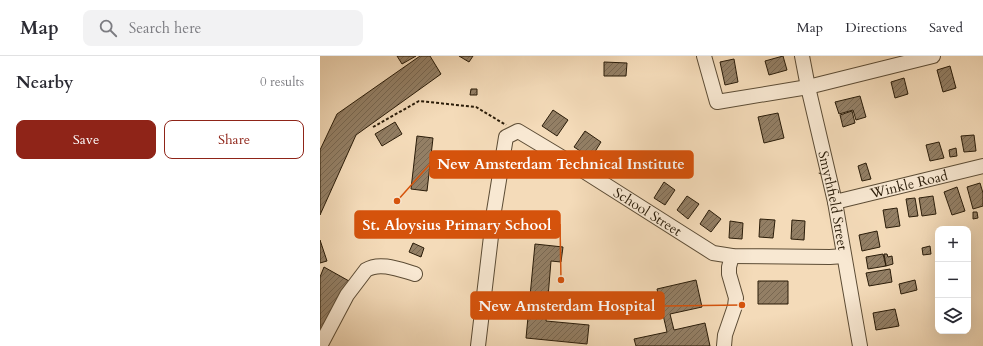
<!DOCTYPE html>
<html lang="en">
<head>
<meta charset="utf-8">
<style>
  :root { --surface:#fff; --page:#f2f2f3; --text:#2b2b33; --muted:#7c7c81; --line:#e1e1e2; --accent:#8f2418 }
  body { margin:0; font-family:Cardo,serif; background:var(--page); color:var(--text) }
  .controls { position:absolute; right:12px; bottom:12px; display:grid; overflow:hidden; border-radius:8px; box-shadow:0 4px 16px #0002 }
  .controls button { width:36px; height:36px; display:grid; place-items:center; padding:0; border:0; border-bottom:1px solid var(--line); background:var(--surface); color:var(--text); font:20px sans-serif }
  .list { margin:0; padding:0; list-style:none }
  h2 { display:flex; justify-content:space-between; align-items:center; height:52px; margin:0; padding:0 16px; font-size:17px }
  h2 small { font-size:13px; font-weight:400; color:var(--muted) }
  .actions { display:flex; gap:8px; padding:12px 16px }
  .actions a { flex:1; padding:9px 0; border:1px solid var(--accent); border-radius:8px; text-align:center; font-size:14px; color:var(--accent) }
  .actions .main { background:var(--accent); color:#fff }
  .icon { flex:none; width:22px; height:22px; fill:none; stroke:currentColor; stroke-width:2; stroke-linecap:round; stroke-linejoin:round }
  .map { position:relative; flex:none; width:663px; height:290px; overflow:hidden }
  header { display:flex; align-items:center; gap:24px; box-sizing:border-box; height:56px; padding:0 20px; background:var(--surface); border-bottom:1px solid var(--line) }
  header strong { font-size:19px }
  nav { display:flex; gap:22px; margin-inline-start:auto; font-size:14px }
  .search { width:280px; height:36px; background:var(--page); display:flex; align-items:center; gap:10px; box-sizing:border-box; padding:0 14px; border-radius:8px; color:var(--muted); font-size:15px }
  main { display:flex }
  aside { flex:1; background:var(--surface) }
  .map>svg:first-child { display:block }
</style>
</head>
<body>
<header>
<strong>Map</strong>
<div class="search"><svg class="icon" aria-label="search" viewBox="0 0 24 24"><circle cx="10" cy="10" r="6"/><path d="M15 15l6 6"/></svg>Search here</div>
<nav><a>Map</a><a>Directions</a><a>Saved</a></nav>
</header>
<main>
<aside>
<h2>Nearby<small>0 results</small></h2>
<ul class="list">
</ul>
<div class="actions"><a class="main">Save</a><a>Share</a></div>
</aside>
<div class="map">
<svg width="663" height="290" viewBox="0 0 663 290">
  <defs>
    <pattern id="building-hatch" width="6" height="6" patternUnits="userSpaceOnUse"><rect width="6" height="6" fill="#937f65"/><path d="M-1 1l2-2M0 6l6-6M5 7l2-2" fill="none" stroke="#786751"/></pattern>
  </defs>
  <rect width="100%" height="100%" fill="#f4dbb9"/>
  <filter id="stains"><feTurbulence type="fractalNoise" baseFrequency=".005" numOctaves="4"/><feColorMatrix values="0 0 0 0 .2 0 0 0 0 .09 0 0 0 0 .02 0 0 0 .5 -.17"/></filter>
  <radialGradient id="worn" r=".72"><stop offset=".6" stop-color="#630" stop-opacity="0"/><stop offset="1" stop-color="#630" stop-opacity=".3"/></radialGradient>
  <path fill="url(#building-hatch)" stroke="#2a1c09" d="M77,0h19l-14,8z
    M100,0h10l11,18 -85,61 -36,80v-65l17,-36z
    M139,0h14l-4,6z
    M463,0l4,14 -18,5 -4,-14z
    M414,3l4,23 -13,3 -5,-23z
    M284,6l23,1 -1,13h-22z
    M630,10l6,22 -13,4 -6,-22z
    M584,22l4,16 -13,4 -4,-16z
    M151,33h6v6h-7z
    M540,40l6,21 -10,3 -3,-10 -14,4 -4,-12z
    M233,54l15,10 -11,16 -15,-10z
    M532,55l3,12 -12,4 -3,-12z
    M458,57l6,25 -20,5 -6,-26z
    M75,66l7,12 -20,12 -7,-12z
    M265,75l16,11 -10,16 -17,-11z
    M654,79l2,16 -12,1 -3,-16z
    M97,80l16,2 -6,53 -16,-2z
    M619,86l5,16 -14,3 -4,-16z
    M636,92l1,8 -7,1 -1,-7z
    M546,107l5,16 -9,2 -4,-15z
    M344,126l11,8 -10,15 -11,-7z
    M660,127l3,10v13l-10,3 -6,-22z
    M637,131l8,24 -13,4 -8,-23z
    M367,140l12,8 -11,15 -11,-9z
    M613,140l3,18 -14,2 -3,-18z
    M595,142l3,18 -9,1 -3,-18z
    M577,152l3,18 -14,2 -3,-18z
    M389,154l12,9 -10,13 -11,-8z
    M653,156h4l1,6 -5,1z
    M440,163l15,1 -2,18 -14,-1z
    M472,164l13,1 -1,19 -13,-1z
    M410,165l13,2 -1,16 -13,-1z
    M557,175l3,16 -18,4 -3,-16z
    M0,184l7,21 -7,2z
    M93,187l11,5 -3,9 -12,-5z
    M215,188l28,3 -2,15 -10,-1 -5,60 43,4 -2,19 -61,-6z
    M610,190l1,8 -8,1 -1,-7z
    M563,198l3,12 -18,3 -2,-12z
    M564,198h3l1,3 4,-1 1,8 -7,2z
    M4,211l25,14 -29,56v-60z
    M570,213l2,13 -23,4 -3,-13z
    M376,224l6,27 -32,7 4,16 31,-7 5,23h-74l-2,-7 33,-7 -10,-43z
    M595,224l2,10 -16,4 -2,-10z
    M438,225h30v23h-30z
    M575,253l4,17 -23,4 -3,-17z"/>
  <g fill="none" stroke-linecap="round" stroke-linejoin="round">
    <g stroke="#5c4c35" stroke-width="16">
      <g id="minor">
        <path d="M384,0l13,46 91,-15 125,-31"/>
        <path id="s1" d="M482,0l6,31 27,115 25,144"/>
        <path id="s2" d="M515,146l148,-36"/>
        <path d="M0,290l27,-51 19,-25c14,-9 35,0 49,4"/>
        <path id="s3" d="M158,290l16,-135 12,-74 12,-6 50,30 145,92 19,3 98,1 14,-1"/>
        <path d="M404,290l1,-11 10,-29 1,-8 -7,-24v-7l3,-11"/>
      </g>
    </g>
    <path stroke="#2a1c09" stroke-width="2" stroke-dasharray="3 2" stroke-linecap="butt" d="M53,71l46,-26 57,6 30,18"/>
    <use href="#minor" stroke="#f8e8d2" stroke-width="14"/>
  </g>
  <g text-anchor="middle" stroke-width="3" stroke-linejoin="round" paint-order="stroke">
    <g font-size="14" fill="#2a1c09" stroke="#f8e8d2">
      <text dy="5" stroke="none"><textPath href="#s2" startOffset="76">Winkle Road</textPath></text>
      <text dy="5" stroke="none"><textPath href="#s1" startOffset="148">Smythfield Street</textPath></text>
      <text dy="5" stroke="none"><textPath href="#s3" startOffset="377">School Street</textPath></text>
    </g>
  </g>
  <path fill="none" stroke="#d5530c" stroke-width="1.5" d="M77 145L110 108M241 224L240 168M422 249L344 250"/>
  <g fill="#d5530c" stroke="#f8e8d2" stroke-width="1.5">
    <circle cx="77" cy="145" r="4"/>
    <circle cx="241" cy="224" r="4"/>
    <circle cx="422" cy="249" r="4"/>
  </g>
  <g fill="#d5530c" stroke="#d5530c" stroke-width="1.5">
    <rect x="110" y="95" width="263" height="27" rx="4"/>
    <rect x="35" y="155" width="205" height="27" rx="4"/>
    <rect x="151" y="236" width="193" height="27" rx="4"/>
  </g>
  <g font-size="15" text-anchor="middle" font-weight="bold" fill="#fff">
    <text x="241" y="113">New Amsterdam Technical Institute</text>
    <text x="137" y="174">St. Aloysius Primary School</text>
    <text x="247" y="255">New Amsterdam Hospital</text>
  </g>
  <rect width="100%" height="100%" filter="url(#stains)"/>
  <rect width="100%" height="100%" fill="url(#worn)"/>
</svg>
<div class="controls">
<button>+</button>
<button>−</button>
<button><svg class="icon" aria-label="layers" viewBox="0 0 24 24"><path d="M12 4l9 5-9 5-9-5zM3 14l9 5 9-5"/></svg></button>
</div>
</div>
</main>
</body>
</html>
